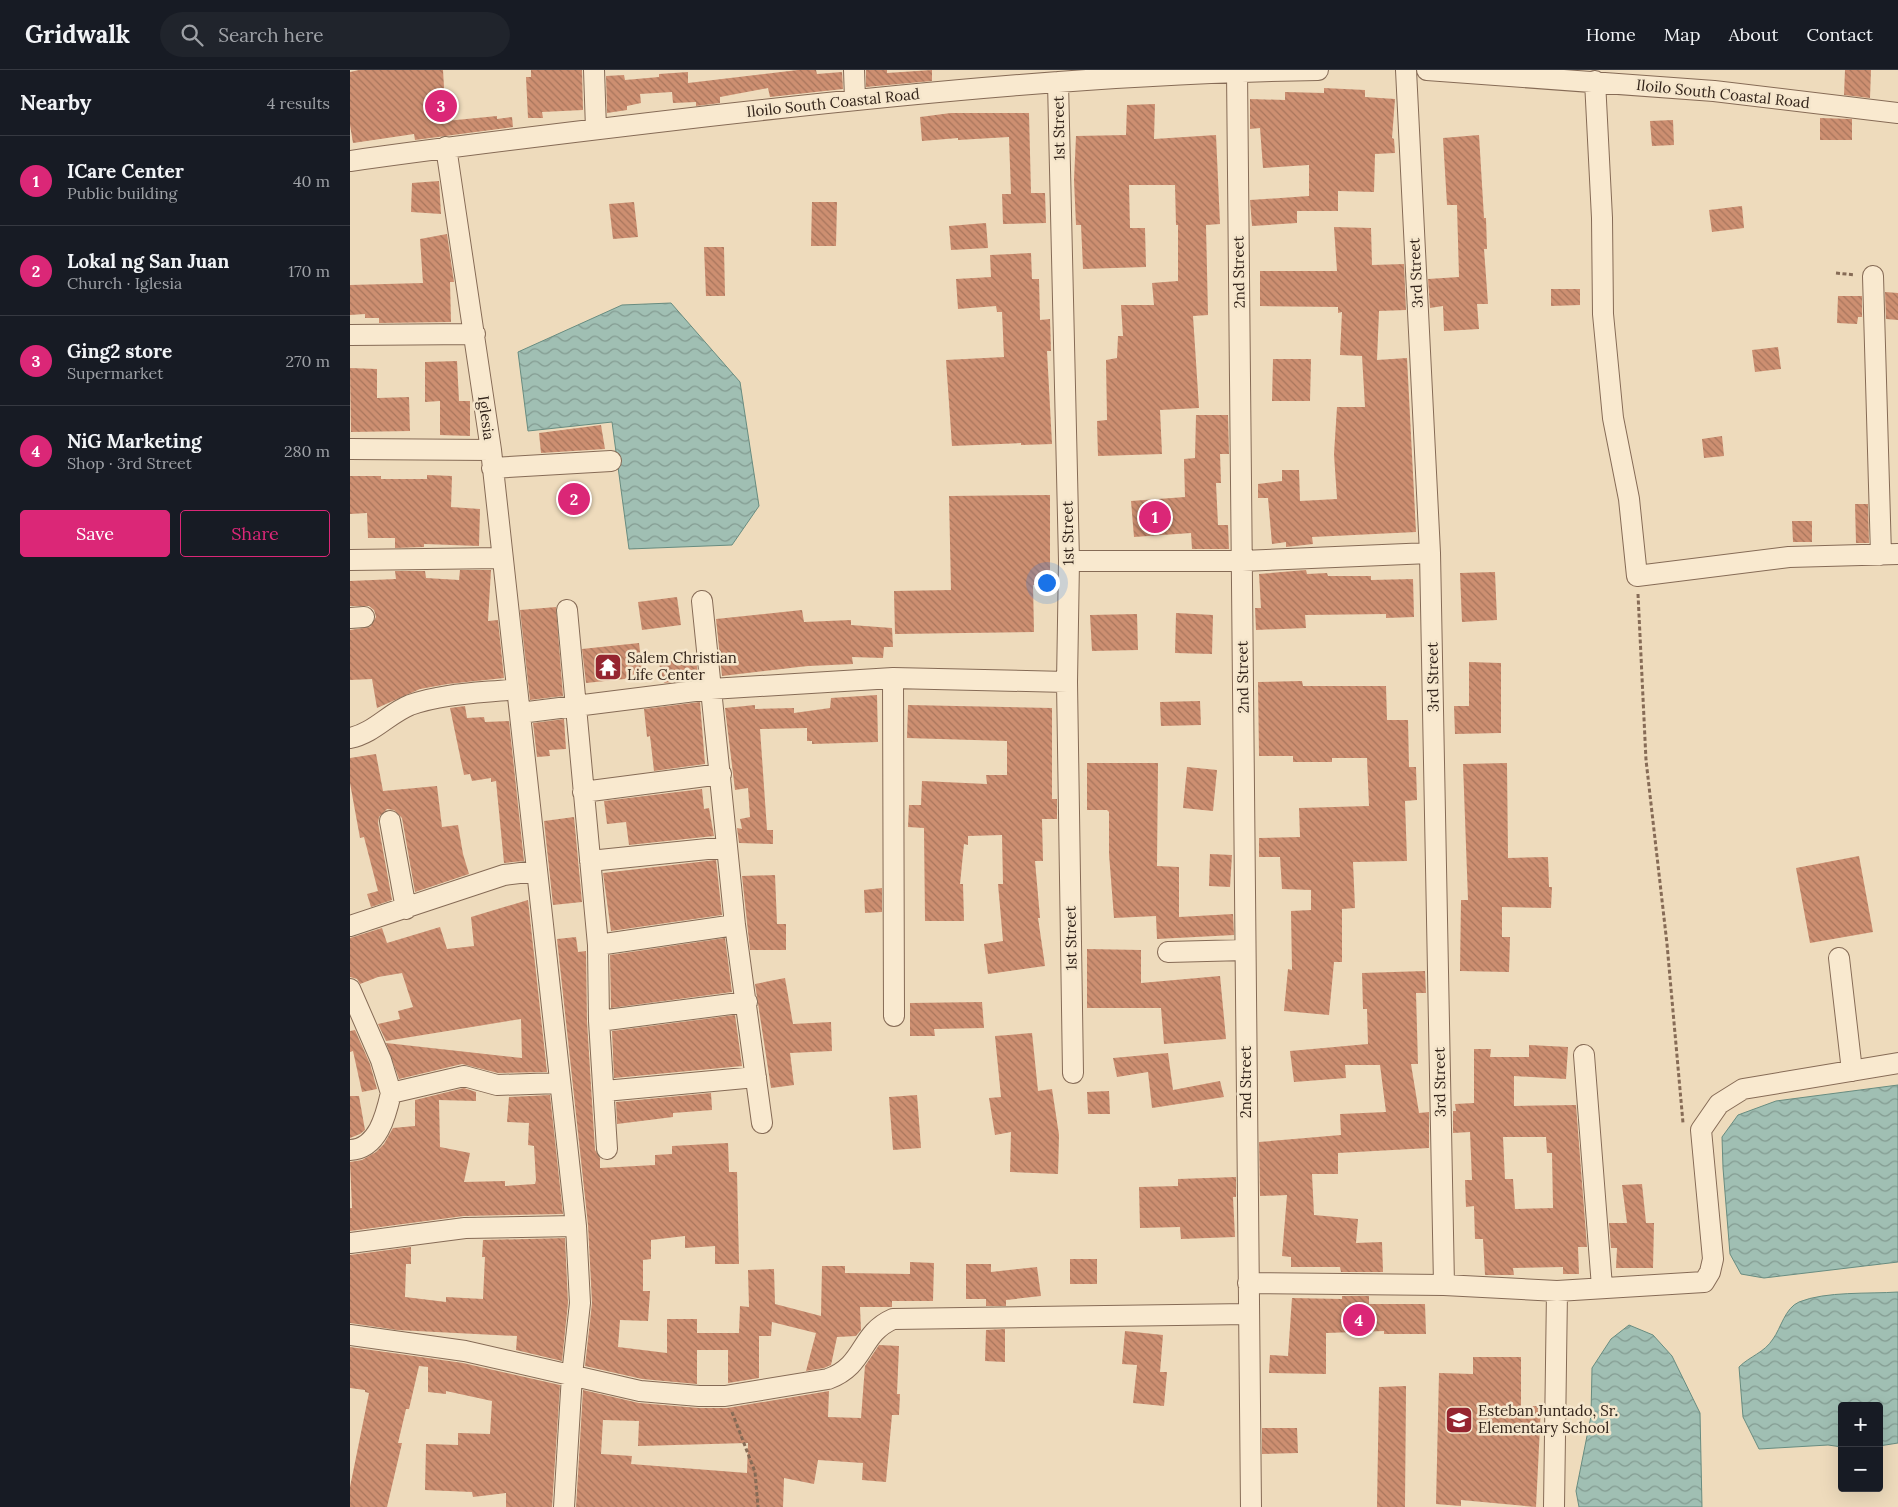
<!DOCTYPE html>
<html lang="en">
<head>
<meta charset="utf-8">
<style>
  :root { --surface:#171b24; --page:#20242c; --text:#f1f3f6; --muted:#9ea1a6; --line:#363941; --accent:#db2777 }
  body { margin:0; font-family:Lora,serif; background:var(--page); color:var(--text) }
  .controls { position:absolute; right:15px; bottom:15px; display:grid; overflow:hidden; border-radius:5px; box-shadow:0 5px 20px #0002 }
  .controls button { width:45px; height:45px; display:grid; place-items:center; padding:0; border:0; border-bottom:1px solid var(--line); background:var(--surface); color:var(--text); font:25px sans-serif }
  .you { position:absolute; left:696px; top:512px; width:18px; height:18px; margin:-12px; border:4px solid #fff; border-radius:50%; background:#1a73e8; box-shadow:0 0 0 8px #1a73e833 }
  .badge { display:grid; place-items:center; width:32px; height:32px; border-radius:50%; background:var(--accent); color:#fff; font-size:16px; font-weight:700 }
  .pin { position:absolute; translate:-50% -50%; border:2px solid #fff; box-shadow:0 1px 5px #0006 }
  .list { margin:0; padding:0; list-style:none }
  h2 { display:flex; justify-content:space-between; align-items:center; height:65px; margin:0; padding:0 20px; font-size:21px }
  h2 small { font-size:16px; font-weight:400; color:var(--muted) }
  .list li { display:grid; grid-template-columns:32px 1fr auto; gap:15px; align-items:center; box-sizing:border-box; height:90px; padding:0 20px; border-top:1px solid var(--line) }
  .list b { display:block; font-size:19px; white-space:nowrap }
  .list p { margin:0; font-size:16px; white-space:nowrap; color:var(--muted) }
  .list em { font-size:16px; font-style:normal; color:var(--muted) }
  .actions { display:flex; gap:10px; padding:15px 20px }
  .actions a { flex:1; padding:11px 0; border:1px solid var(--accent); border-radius:5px; text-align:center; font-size:18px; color:var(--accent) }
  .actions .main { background:var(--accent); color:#fff }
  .icon { flex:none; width:28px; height:28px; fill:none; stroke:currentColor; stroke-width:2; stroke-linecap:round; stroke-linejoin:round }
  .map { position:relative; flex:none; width:1548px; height:1437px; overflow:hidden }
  header { display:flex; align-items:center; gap:30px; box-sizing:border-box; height:70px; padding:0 25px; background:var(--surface); border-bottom:1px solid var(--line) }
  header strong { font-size:24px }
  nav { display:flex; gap:28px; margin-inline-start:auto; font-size:18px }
  .search { width:350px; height:45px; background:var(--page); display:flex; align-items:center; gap:12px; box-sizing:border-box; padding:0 18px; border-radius:28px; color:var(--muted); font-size:19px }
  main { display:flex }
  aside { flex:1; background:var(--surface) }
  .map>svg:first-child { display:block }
</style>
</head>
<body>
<header>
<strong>Gridwalk</strong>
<div class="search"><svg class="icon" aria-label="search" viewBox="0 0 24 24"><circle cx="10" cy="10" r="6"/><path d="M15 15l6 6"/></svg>Search here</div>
<nav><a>Home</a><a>Map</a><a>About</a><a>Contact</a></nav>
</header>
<main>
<aside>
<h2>Nearby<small>4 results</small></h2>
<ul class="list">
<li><span class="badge">1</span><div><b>ICare Center</b><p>Public building</p></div><em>40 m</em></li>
<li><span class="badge">2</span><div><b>Lokal ng San Juan</b><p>Church · Iglesia</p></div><em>170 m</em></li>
<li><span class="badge">3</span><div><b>Ging2 store</b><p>Supermarket</p></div><em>270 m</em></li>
<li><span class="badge">4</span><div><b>NiG Marketing</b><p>Shop · 3rd Street</p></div><em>280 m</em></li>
</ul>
<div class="actions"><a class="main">Save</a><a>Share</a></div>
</aside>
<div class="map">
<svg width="1548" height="1437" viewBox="0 0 1548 1437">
  <defs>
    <pattern id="water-waves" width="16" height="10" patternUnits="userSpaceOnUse" patternTransform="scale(1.25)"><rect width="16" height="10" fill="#a0bfb3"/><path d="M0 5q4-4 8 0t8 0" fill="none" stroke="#839b91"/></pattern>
    <pattern id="building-back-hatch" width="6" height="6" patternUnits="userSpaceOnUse" patternTransform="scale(1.25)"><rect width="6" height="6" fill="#cd8f71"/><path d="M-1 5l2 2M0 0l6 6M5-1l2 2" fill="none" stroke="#a7755c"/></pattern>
  </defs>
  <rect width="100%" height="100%" fill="#eedbbc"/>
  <path fill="url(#water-waves)" stroke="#688c80" d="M321,233l69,79 19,124 -27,39 -103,4 -17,-127 -84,9 -10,-79 104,-47z
    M1548,1015v177l-134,16 -23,-4 -11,-20 -7,-86 -1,-31 16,-22 38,-14z
    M1548,1222v151l-19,3v-40h-37v41l-14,-2 -69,4 -16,-32 -4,-50c11,-11 25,-14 34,-28 8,-11 12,-31 26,-37 27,-11 70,-8 99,-10z
    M1279,1255l24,10 19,21 28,57 2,94h-123l-3,-16 15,-75 1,-48 19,-29z"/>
  <path fill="url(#building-back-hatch)" fill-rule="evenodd" d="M9,0h84l3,51 51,-5v3l15,-2 1,10 -98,13 -1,-6 -61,9 -3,-18v-53z
    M181,0h51l1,40 -41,2 1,6h-15l-2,-41h5z
    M448,0h18l1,4 25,-2 1,17 -73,8 -2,-9 -48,9v6l-24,3v-4l-23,1 -1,-11 -32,2 1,9 -14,3v4l-20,3 -1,-37 18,-1 1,5 34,-3v-3l29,-2v11z
    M516,0h21v3l45,-3v11l-66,6z
    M1495,0h26l-1,28 -26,-3z
    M974,18l41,2v7l30,2 -3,39 2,1 1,14 -20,1 -1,38 -36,-1v20h-41v12l-45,3 -2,-26 59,-4v-31l-46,3 -3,-40 -10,1v-30l35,1v-8l39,1z
    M805,34l-1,35 62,-4 4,89 -14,1 2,90 -15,1 6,92 -39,2 2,44 -64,2 -1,-35 10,-1 -1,-60 11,-2 1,-22h5l-2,-31h33l-2,-22 26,-2v-56h-2l-1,-40h-46l1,43h15l1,39 -63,2 -2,-44h-5l-2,-45 2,-44 50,-1 1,-30z
    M601,43h78l2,80h14l1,30 -43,1 -1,-30h9l-2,-57 -51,3v-2l-36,3 -2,-24z
    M1470,48l32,1v21h-32z
    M1323,50l1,25 -22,1 -2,-25z
    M1129,65l5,83h2l1,31h-3l4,55h-11l2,25 -35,2 -1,-25 -13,2 -2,-29 31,-2 -2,-72h-10l-4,-67z
    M89,111l2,33 -30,-2 1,-29z
    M284,132l4,35 -25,2 -4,-35z
    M462,132h25l-1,44h-25z
    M1392,136l2,22 -32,4 -3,-22z
    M636,153l2,25 -37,2 -2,-24z
    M984,157l37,1 1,37 32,-1 2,46 -27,1 -2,49 30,-2 9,174 -104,5 1,7 -27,3v-5l-14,2 -4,-46h-10v-14l24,-3v-11h17l1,31 37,-2 -3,-45 3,-47h28l-3,-51 -22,-1 2,-43 -4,1v-6l-78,-1v-35h77z
    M97,164l7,48h-4l1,40 -72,1v-5h-14v-4l-15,1v-30l73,-2 -3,-44z
    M354,177h20l1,49h-19z
    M681,183l1,26h7l1,41 10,-1 1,32h-4l5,93 -31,1v-2l-69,3 -6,-86 58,-3 -2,-45h-5l-1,-6 -38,3 -2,-30 35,-2 -1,-22z
    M1201,219h29v16l-29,1z
    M1535,222l13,1v27l-12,-1z
    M1488,226h24v21h-4l-1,7 -20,-1z
    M1428,277l3,22 -26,3 -3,-22z
    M923,289h38l-1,42h-38z
    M107,291l2,40h11v35l-30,-1v-34l-15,1v-40z
    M0,298l27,1v29l32,-1 1,34 -59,1z
    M846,345h32l1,39h-9l1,29h-5l2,42h10l1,24h-37l-1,-16 -57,4 -3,-36 54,-4 -1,-38 11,-1z
    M251,355l4,24 -64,4 -2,-20z
    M1372,366l2,20 -20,2 -2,-19z
    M77,405l25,1 -1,31 29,2 -1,37 -55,-2v3l-29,1v-10h-27l-1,-25 -17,1v-38h31v3h46z
    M700,425v90h-17l1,47 -139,2 -1,-43 57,-1 -2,-94z
    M1505,434h13l1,39h-13z
    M1442,451h20v21h-19z
    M110,500h31l-3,51 10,-1 6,58 -56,6 -28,5 -43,19 -5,-29 -22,1v-50l20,-3 6,-10 -2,-7 -5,-4h-19v-25l46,-2 -1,-8h30l1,7 33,2z
    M956,500l1,4 20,-1 1,3h43v4l42,-1 1,38 -28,1v-4l-81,1 1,13 -50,2 -1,-22h6l-2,-34z
    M1145,502l2,48 -35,2 -2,-49z
    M327,527l4,28 -39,5 -4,-28z
    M206,537l7,89 -33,4 -10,-90z
    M452,540l2,12 47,-2v5l41,3 1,19h-9l-1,11 -31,-1 1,7 -45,2 -86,10 -6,-57z
    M826,543l37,2 -1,39 -37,-1z
    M787,544l1,36 -46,1 -2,-36z
    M289,573l4,34 -57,6 -4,-34z
    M346,585l2,24 -34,4 -5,-19z
    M1119,592l32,1v70l-46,1 -1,-28h15z
    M952,611l1,5h83l1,34h21l1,47h7l1,33 -12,1 2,60 -54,1 2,46 -13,1v53h-8l-5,53 -45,-4 4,-42 4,1 -1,-59 20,-1v-20l-29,-1 -2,-32h-21v-19l41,-1 -1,-29 70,-2 -2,-48h-35v4h-39v-6h-34l-1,-74z
    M527,625l1,47 -66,2v-3h-5v-13l-47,1 7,101h6v14l-34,-1 -2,-15 5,1 -2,-10 10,-2 -2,-29 -13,2 -10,-82 30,-3v4l39,-1v5l36,-5 1,-10z
    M850,631l1,24 -40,1 -1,-24z
    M350,632l5,62 -51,7 -4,-35 -3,1 -3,-28z
    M558,635l144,3v91h5v20h-15l1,42h-8l5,57h-2l7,48 -57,8 -4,-30 19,-3 -5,-57h5l-1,-49 -34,1v9l-4,-1 -4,40h3l1,37h-39l-1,-93 -16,-1 1,-22h12l1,-24 65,3 -1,-9h21v-34l-100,-3z
    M115,636l2,12 17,-1 1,5 24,-1 15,140 -20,2 -8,-82 -5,1v-4l-19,3 -2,-7 -6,1 -14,-67z
    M214,649l2,30 -17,1 1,6 -13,1 -4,-34z
    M26,684l7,37 54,-5 5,41 16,-2 5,29 6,20 -54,18 -13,-74 -8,-8 -7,-1 -8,8 -1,6 14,77 -21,7 -4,-13 11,-3 -14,-54 -4,1 -10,-55v-25z
    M737,693h71l-1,103 22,1v50l54,-3 1,21 -77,4 -1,-23 -42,2 -5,-64v-42l-2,-2h-20z
    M1157,693l1,95 40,-1 1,30h3l-1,21 -49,-1v30h8l-1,35 -49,-1 1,-71h7l-5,-136z
    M837,697l30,3 -4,41 -30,-3z
    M352,719l2,20 5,-1 5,28 -85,9 -3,-23 -19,2 -3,-23z
    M224,747l8,85 -29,3 -9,-84z
    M860,784l22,1 -2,32 -21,-1z
    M1509,786l14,76 -63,11 -14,-75z
    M366,790l6,55 -111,16 -8,-58z
    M425,805l2,49h9v26h-36l-8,-74z
    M532,818v24l-17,1 -1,-23z
    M178,830l19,172 -49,1 -36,-9 -63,15 -13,-36 136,15 -1,-39 -135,22 -8,-17 22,-5 -2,-8 15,-4 -11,-34 -24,4 -18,7 -3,-5 -7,-2v-39l32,-10 5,15 53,-16 7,22 27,-3 -3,-29z
    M226,867l2,15 8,-1 1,70 8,129 5,8v10l55,-3v-10l17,-1v-8l56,-3 1,29h8l2,92h-24v-18l-30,2v-12l-34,4v19l-8,1v31h7l-2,30 -28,-1 -2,27 49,6v-34h30v14h42l1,-27 9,1 -1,-37 26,-1 1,35 46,12 1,-50h23v7l65,1v-12l24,1 -1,38h-41v6h-32l1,23 -5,6 -19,1 -6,28 -7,3 -18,3 10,-38 -44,-11 -1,14h-12v42l-31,5v-33h-31v34l-55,-5 -57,-13 7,-63 -4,-78 -31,-286z
    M375,868l7,54 -121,16 -1,-53z
    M737,879l54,1v33l79,-7 6,63 -62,5 -3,-36h-74z
    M1075,901l1,22h-10l2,71h-7l8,49 10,-1v36l-91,5v21h-26l2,41 44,4 -2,24 26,-1 1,30h-42l-1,-5h-49v-10l-9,-1 5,-61 -27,1 -1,-54 82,-7 -1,-21 46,-2 -6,-47h-35l1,13 -52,4 -4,-31 78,-7 -1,-35h-4l-1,-36z
    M435,908l8,46 38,-2 1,29 -42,2 4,32 -23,3 -16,-104z
    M632,932l2,26 -50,1 1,7h-25v-33z
    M385,945l7,51 -128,12 -2,-47z
    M5,960l15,34 7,25 -15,3 -9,-41 -3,1v-21z
    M682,963l6,58 14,-2 7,46 -1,39 -48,-2 1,-40 -16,3 -6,-37 12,-1 -6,-61z
    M1179,975l39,2 -2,32 -52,-3v30l62,-1 11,142h-9l1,27h-16v-7l-50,1 1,7h-29l-2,-36h-8l-1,-33 -8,1 -1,-27h7l-2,-48 -17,1v-22h3l-1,-7 19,-1v-54h17l-1,8h39zM1153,1067h43l1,16h5l1,55 -38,1 -2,-30h-8z
    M818,983l5,37 47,-9 4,16 -72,11 -4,-36 -31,5 -4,-19z
    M114,1018l12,4v9l-37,-1 1,47 30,6 -6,29 41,-1v5l30,-2 1,-4 -2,-34 -6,-1 1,-22 -22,-1 2,-25 41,-2 13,119 -99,2 -114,15v-23h2l-2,-46 12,-2 14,-8 8,-8 9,-16 22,-2v-26z
    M759,1021l1,23h-22l-1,-22z
    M361,1023l1,17 -39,3v4l-56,7 -1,-22z
    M567,1025l4,53 -28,2 -4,-53z
    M0,1026h9l6,34 -5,4 -10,4z
    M886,1107v20h-3l2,40 -54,2 -1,-12 -40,1 -1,-41 39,-1v-7z
    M1292,1114l4,39h8l-1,45h-37l1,-20h-6l-2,-25h18l-5,-38z
    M215,1168l3,65 -6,58 -46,-11 1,-14 -120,-6 -47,-7v-68l61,-8v17h-5l-1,33 41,5v-5l37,2 2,-42h-3l1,-17z
    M720,1189h27v25h-27z
    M616,1194h25v8l46,-5 4,29 -35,4v6h-20v-7h-20z
    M992,1226h27v8h56l1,30h-42v-3l-58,2v41l-57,-1 1,-18 18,1 4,-58 50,1z
    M655,1259v33l-20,-1 1,-31z
    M775,1261l38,4 -3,37h7l-3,34 -31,-3 4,-38 -15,-1z
    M529,1275l20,1 -2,48h3l-1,21h-7l-6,67 -24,-2 1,-17 -45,-3 -4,24 -30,-6 -1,29h-207l7,-117 56,13 60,5h28l102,-17 -1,26 33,1 4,-52zM253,1350l36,1 -1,25 110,-3 -1,30 -116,-9 1,-8 -31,-2z
    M0,1277l113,16 97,22 -8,122h-46v-14l-33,4 -1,-5 -47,-2 1,-46 32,1v-12l32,1 2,-33 -46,-10v3l-18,-2v-25l-9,-1 -10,43h-3l-8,34h4l-15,64h-37v-20l19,-94 -4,-1v-2l-15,-2z
    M1123,1287h48v49h20l-5,101 -75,-7v6l-25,-2 3,-131 34,1z
    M1056,1316l-1,121h-28l2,-120z
    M912,1358h35l1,25 -36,1z"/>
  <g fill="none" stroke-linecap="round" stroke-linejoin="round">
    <g stroke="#866b56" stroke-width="22">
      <path id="minor" d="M244,0l2,59
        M504,0l1,29
        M1056,0l24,483 14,732
        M1077,0l287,21 184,22
        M887,1l14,1436
        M1245,11l7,137 1,96 10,104 16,81 8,77 152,-19 109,-3
        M708,12l11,479 -2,121 6,391
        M96,77l45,303 85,776 4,77 -8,72 -8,132
        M0,91c119,-17 239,-31 359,-45 202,-23 405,-43 609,-46
        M1523,206l8,279
        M0,265l125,-1
        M0,379l141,1
        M142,398l119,-7
        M0,490l151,-2
        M719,491h173l188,-8
        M352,531l33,324 27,198
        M217,540l31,335 1,76 8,128
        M0,548l14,-1
        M543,608l1,338
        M170,643l191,-24 182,-11 174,4
        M0,668c24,-5 38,-24 60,-33 33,-12 72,-12 107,-16
        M233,722l138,-18
        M40,751l16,88
        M240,791l137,-14
        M0,856l154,-51 32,-4
        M248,875l137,-20
        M818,882l77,-2
        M1489,888l13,113
        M0,919l31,71 10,33
        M249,951l148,-19
        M1234,985l18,232
        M255,1021l151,-14
        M0,1080c28,-1 36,-35 41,-57l73,-17 33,9 63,-2
        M0,1173l115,-15 111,-2
        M898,1213l196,2 113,6 147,-9 6,-10 3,-13 -12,-129 18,-26 24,-15 155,-26
        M0,1265l115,16 175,40 59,5h26l103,-17c38,-14 31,-45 65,-60l355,-5
        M1204,1437l3,-216"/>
    </g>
    <path stroke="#866b56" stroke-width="3" stroke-dasharray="4 2.5" stroke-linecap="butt" d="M1486,203l19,2
      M1288,524l8,166 21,184 16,179
      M382,1342l23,60 3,35"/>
    <use href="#minor" stroke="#f9e9cf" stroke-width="20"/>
  </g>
  <defs>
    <g id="temple-square" transform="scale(1.4375)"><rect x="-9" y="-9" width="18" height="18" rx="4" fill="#952530" stroke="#f5e6cc"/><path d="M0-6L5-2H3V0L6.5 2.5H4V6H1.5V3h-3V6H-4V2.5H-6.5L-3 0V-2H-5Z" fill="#fff"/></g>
    <g id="school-square" transform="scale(1.4375)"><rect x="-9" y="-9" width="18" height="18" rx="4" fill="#952530" stroke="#f5e6cc"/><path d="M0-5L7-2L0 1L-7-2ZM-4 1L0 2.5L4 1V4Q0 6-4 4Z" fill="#fff"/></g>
  </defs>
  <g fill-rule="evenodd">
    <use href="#temple-square" x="258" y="597"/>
    <use href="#school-square" x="1109" y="1350"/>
  </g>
  <g text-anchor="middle" stroke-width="5" stroke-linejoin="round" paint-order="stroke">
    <g font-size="15" fill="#34251b" stroke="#f5e6cc">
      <text transform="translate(1373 24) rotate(6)" y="5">Iloilo South Coastal Road</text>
      <text transform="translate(483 33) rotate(-6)" y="5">Iloilo South Coastal Road</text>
      <text transform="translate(709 58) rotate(-91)" y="5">1st Street</text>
      <text transform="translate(889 202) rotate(-91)" y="5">2nd Street</text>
      <text transform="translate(1066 203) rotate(-93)" y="5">3rd Street</text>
      <text transform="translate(136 348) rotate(82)" y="5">Iglesia</text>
      <text transform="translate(718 463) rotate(-91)" y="5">1st Street</text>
      <text transform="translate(893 607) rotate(-91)" y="5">2nd Street</text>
      <text transform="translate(1083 607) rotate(-91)" y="5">3rd Street</text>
      <text transform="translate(721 868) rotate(-91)" y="5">1st Street</text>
      <text transform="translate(896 1012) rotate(-90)" y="5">2nd Street</text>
      <text transform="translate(1090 1012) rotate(-91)" y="5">3rd Street</text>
    </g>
    <g font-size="15" fill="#34251b" stroke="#f5e6cc" text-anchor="start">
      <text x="277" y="593">Salem Christian<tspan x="277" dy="17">Life Center</tspan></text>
      <text x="1128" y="1346">Esteban Juntado, Sr.<tspan x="1128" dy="17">Elementary School</tspan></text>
    </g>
  </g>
</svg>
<div class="controls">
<button>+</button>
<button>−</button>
</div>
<div class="you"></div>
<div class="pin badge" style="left:805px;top:447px">1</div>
<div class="pin badge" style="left:224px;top:429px">2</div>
<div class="pin badge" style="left:91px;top:36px">3</div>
<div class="pin badge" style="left:1009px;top:1250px">4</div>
</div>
</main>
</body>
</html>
